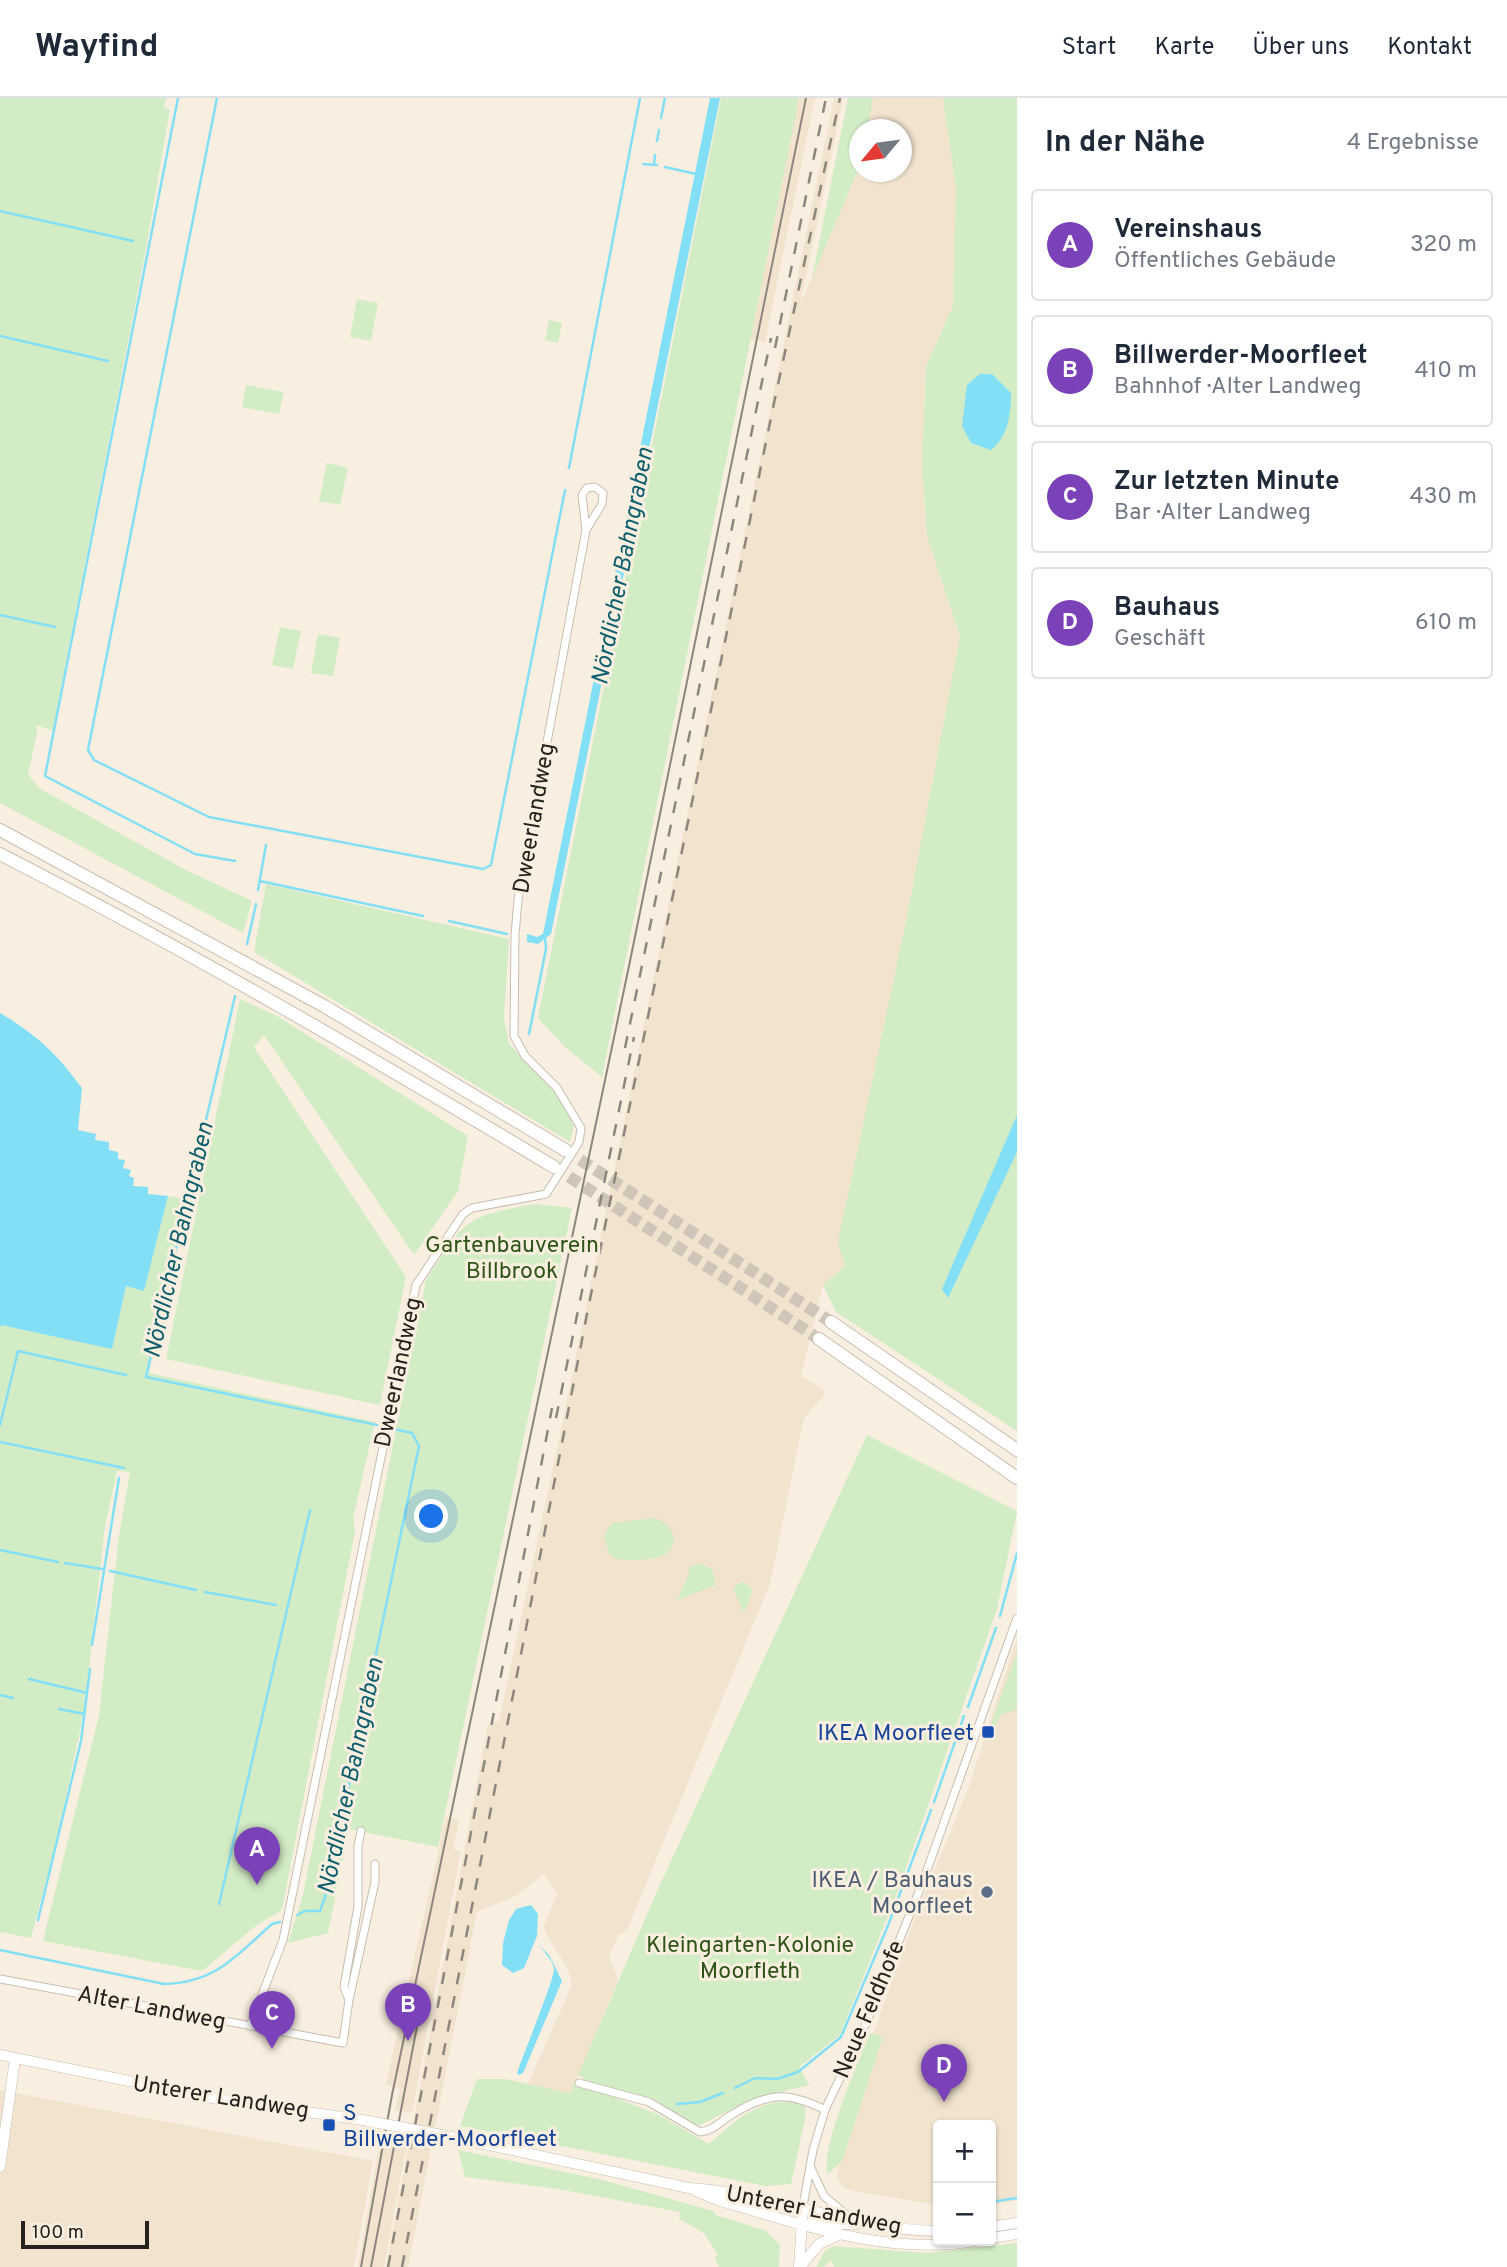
<!DOCTYPE html>
<html lang="de">
<head>
<meta charset="utf-8">
<style>
  :root { --surface:#fff; --page:#f2f2f3; --text:#1f2937; --muted:#747a83; --line:#e0e1e3; --accent:#7a41b8 }
  body { margin:0; font-family:Overpass,sans-serif; background:var(--page); color:var(--text) }
  .controls { position:absolute; right:21px; bottom:21px; display:grid; overflow:hidden; border-radius:7px; box-shadow:0 2px 5px #0004 }
  .controls button { width:63px; height:63px; display:grid; place-items:center; padding:0; border:0; border-bottom:2px solid var(--line); background:var(--surface); color:var(--text); font:35px sans-serif }
  .compass { position:absolute; left:849px; top:21px; width:63px; height:63px; border-radius:50%; background:var(--surface); box-shadow:0 2px 5px #0004; rotate:241deg }
  .scale { position:absolute; left:21px; bottom:18px; width:128px; box-sizing:border-box; padding-left:7px; border:4px solid #25211c; border-top:0; font-size:19px; line-height:24px; white-space:nowrap; color:#25211c; -webkit-text-stroke:5px #f9efe0; paint-order:stroke }
  .you { position:absolute; left:432px; top:1419px; width:24px; height:24px; margin:-18px; border:5px solid #fff; border-radius:50%; background:#1a73e8; box-shadow:0 0 0 10px #1a73e833 }
  .badge { display:grid; place-items:center; width:46px; height:46px; border-radius:50%; background:var(--accent); color:#fff; font-size:23px; font-weight:700 }
  .pin { position:absolute; translate:-50% -58px; filter:drop-shadow(0 2px 4px #0008) }
  .pin::after { content:''; position:absolute; top:37px; width:24px; height:21px; background:inherit; clip-path:polygon(0 0,100% 0,50% 100%) }
  .list { margin:0; padding:0; list-style:none }
  h2 { display:flex; justify-content:space-between; align-items:center; height:91px; margin:0; padding:0 28px; font-size:30px }
  h2 small { font-size:23px; font-weight:400; color:var(--muted) }
  .list li { display:grid; grid-template-columns:46px 1fr auto; gap:21px; align-items:center; box-sizing:border-box; height:112px; margin:0 14px 14px; padding:0 14px; border:2px solid var(--line); border-radius:7px }
  .list b { display:block; font-size:26px; white-space:nowrap }
  .list p { margin:0; font-size:23px; white-space:nowrap; color:var(--muted) }
  .list em { font-size:23px; font-style:normal; color:var(--muted) }
  .map { position:relative; flex:none; width:1017px; height:2169px; overflow:hidden }
  header { display:flex; align-items:center; gap:42px; box-sizing:border-box; height:98px; padding:0 35px; background:var(--surface); border-bottom:2px solid var(--line) }
  header strong { font-size:33px }
  nav { display:flex; gap:38px; margin-inline-start:auto; font-size:24px }
  main { display:flex }
  aside { flex:1; background:var(--surface) }
  .map>svg:first-child { display:block }
</style>
</head>
<body>
<header>
<strong>Wayfind</strong>
<nav><a>Start</a><a>Karte</a><a>Über uns</a><a>Kontakt</a></nav>
</header>
<main>
<div class="map">
<svg width="1017" height="2169" viewBox="0 0 1017 2169">
  <rect width="100%" height="100%" fill="#f9efe0"/>
  <path fill="#f1e3ce" d="M792,0h23l-50,244 -22,-4z
    M834,0h9l-43,207 59,-137 1,4h42v-42l-34,-1 5,-31h70l13,90 -3,118 -27,61 -4,96 5,73 33,100 -54,286 -61,344 -22,19 -22,91 22,13 2,5 -21,24 -34,166 -143,346 -9,6 -9,21 9,23 -47,113 -44,-7 45,-101 -4,-16 -22,-35 -2,-8 13,-32 -13,-20 -28,22 -39,16 -69,355h-22l102,-543 11,-3 58,-272z
    M1017,1540v562l-26,4v-79h-53v80l-85,-14 -9,-3 -7,-9 11,-75 66,-184 54,-131z
    M446,1719l13,3 -6,29 8,2 -49,262 -17,-3 5,-21 -14,-5z
    M0,1992l373,71 -19,106h-354z
    M381,2038l26,7 -23,124h-26z"/>
  <path fill="#d2ecc6" d="M0,0h166l-2,10 6,1 -23,134 -94,488 -17,-6 1,9 -9,40 11,14 143,80 70,33 -9,32 -243,-130z
    M721,0h78l-197,979 -37,-30 -27,-29z
    M848,0h25l-5,31 -8,1 -1,38 -47,110z
    M943,0h74v1333l-181,-119 -13,-27 22,-19 -7,-24 68,-320 54,-286 -33,-100 -5,-73 4,-96 27,-61 3,-118z
    M357,201l21,4 -7,38 -21,-4z
    M549,222l13,3 -4,20 -13,-3z
    M246,287l38,7 -5,22 -37,-7z
    M327,365l21,5 -8,37 -21,-4z
    M280,529l21,4 -8,38 -21,-4z
    M318,536l22,4 -7,38 -22,-3z
    M266,786l243,55 -5,79 5,26 47,49 18,33 -4,16 -316,-190z
    M240,901l37,17 191,120 -10,55 -44,64 -150,-220 -10,12 152,230 -26,128 -214,-46z
    M168,1098l17,3 -36,174 226,49 -22,96 2,13 -73,379 -25,15 -55,46 -159,-30 56,-226 20,-180 11,-63 -13,-1 -12,55 -21,186 -27,127 -26,99 -31,-6v-604l1,-3 111,23 14,-62 18,4z
    M535,1106l37,4 -134,639 -89,-18 -21,104 -40,10 14,-44 124,-619c39,-60 36,-63 109,-76z
    M867,1337l150,76 -20,98 -98,279 -59,147 -41,32 10,18 -54,13 -55,27 -9,-1 -37,-25 -62,-16 -14,-8 80,-186z
    M654,1420c17,4 29,25 10,37 -8,5 -18,4 -28,5 -10,0 -18,1 -27,-6l-5,-18 8,-13z
    M699,1465l13,6 4,16 -39,15 13,-28 -3,-3z
    M743,1483l10,9 -9,23 -11,-25z
    M1017,1554v57l-16,6 -6,11 -4,-2z
    M870,1935l13,4 -41,124 -14,13c-9,-24 32,-115 42,-141z
    M477,1981h28l65,14 5,-11 82,32 52,30c28,-25 55,-51 95,-39l2,9 -15,70 -26,2 -305,-60z
    M458,2052l141,29 114,32 3,4 50,16 14,14 -1,22h-60l-4,-8 2,-5 -13,-21 -25,-14 1,-7 -122,-23 -93,-12z
    M1017,2145v24h-183l-2,-7 -9,7h-7l9,-16 8,-5 94,7z"/>
  <path fill="#82dff5" d="M710,0h10l-169,836 -13,10 -11,-2v-8l10,3 6,-3z
    M980,276h12l19,19c0,21 -3,44 -20,57l-20,-7 -9,-17 5,-41z
    M0,915c37,22 56,40 82,75l-4,42 18,4 -1,6 14,2v8l9,2v7l7,1 -2,8 8,2 -2,6 5,2 -1,8 15,1v7l20,2 -24,95 -18,-5 -14,63 -111,-24 -1,3z
    M1017,1017v37l-69,146 -6,-9z
    M531,1807l7,9 -1,22 -13,32 -11,5 -11,-8 1,-22 6,-23 7,-11z
    M539,1847l10,10 13,26 -39,92 -4,2 -2,-2c5,-16 39,-97 37,-105 -2,-9 -11,-17 -15,-23z"/>
  <g fill="none" stroke-linecap="round" stroke-linejoin="round">
    <path stroke="#82dff5" stroke-width="2.5" d="M178,0l-133,678 150,78 40,7
      M217,0l-129,652 6,10 115,57 274,52 8,-4 74,-375
      M661,20l4,-20
      M657,43l2,-11
      M643,66l14,1
      M654,67l1,-10
      M665,69l31,7
      M0,113l133,30
      M0,238l108,25
      M569,370l71,-370
      M0,517l55,12
      M260,783l163,35
      M258,792l8,-45
      M449,823l58,13
      M247,846l9,-40
      M235,898l-89,381 231,48
      M529,936l17,-85 -1,-11
      M0,1327l18,-74 108,24
      M0,1344l124,26
      M0,1452l58,12
      M65,1465l37,6
      M110,1473l86,19
      M205,1494l71,13
      M1000,1518l17,-63
      M92,1547l27,-167
      M29,1581l58,14
      M0,1597l13,3
      M968,1609l28,-79
      M59,1611l25,5
      M934,1704l30,-86
      M219,1806l91,-394
      M297,1817l8,-4h15l7,-20 92,-445 -7,-13 -18,-4
      M38,1822l43,-179 9,-72
      M0,1852l164,34c51,-1 72,-28 108,-60l8,-2
      M735,1990l20,-10 22,1 21,-7 43,-35 48,-114 42,-113
      M677,2006l23,-2 23,-9
      M991,2104l26,-4"/>
    <path stroke="#cfc6b9" stroke-width="12" stroke-dasharray="12 6" stroke-linecap="butt" d="M565,1052l266,172
      M554,1069l265,172"/>
    <g stroke="#c7beb0" stroke-width="9">
      <path id="street" d="M0,1881l343,64 6,-43 -5,-13 14,-81v-60l3,-15
        M349,1902l26,-118v-18
        M250,1928l33,-86 133,-655 47,-71 9,-6 74,-14 33,-52 2,-14 -24,-40 -32,-32 -11,-20 1,-101 3,-35 68,-370 -4,-35 5,-7 8,-1 8,6 -1,11 -16,26
        M579,1985l70,19 51,30c12,-1 19,-9 28,-15 38,-24 58,-27 97,-7
        M810,2068l14,30 25,21
        M803,2108l10,-56 12,-40 41,-87 56,-139 95,-266"/>
    </g>
    <g stroke="#c7beb0" stroke-width="11">
      <path id="secondary" d="M0,1957l218,44 145,21
        M442,2037l247,53c83,5 169,43 249,43
        M0,2069l15,-108
        M696,2093l21,9c84,24 169,56 258,41
        M809,2126h48
        M991,2129l26,-4
        M991,2140l26,-4
        M799,2169l4,-61
        M800,2169l19,-23 19,-9"/>
    </g>
    <g stroke="#c7beb0" stroke-width="14">
      <path id="highway" d="M0,732l324,176 241,144
        M0,756c189,97 372,204 554,313
        M831,1224l186,128
        M819,1241l198,139"/>
    </g>
    <use href="#street" stroke="#fff" stroke-width="7"/>
    <use href="#secondary" stroke="#fff" stroke-width="10"/>
    <use href="#highway" stroke="#fff" stroke-width="12"/>
    <path stroke="#8d867c" stroke-width="2" d="M361,2169l31,-172 237,-1129 177,-868
      M371,2169l48,-251"/>
    <path stroke="#8d867c" stroke-width="2.5" stroke-dasharray="12 12" stroke-linecap="butt" d="M775,250l51,-250
      M625,950l146,-710
      M556,1320l78,-381
      M388,2169l164,-859
      M402,2169l186,-958 186,-906 66,-305"/>
    <g stroke="#c7beb0" stroke-width="11" stroke-linecap="butt">
      <path id="secondary-bridge" d="M363,2022l79,15"/>
    </g>
    <use href="#secondary-bridge" stroke="#fff" stroke-width="10"/>
  </g>
  <g fill="#1a4fb4" stroke="#f9efe0" stroke-width="2.5">
    <rect x="981" y="1627" width="14" height="14" rx="3.5"/>
    <rect x="322" y="2020" width="14" height="14" rx="3.5"/>
  </g>
  <circle fill="#5c6f8a" stroke="#f9efe0" stroke-width="2.5" cx="987" cy="1794" r="7"/>
  <g text-anchor="middle" stroke-width="6" stroke-linejoin="round" paint-order="stroke">
    <g font-size="23" fill="#25211c" stroke="#f9efe0">
      <text transform="translate(533 720) rotate(-80)" y="8">Dweerlandweg</text>
      <text transform="translate(397 1274) rotate(-78)" y="8">Dweerlandweg</text>
      <text transform="translate(152 1909) rotate(11)" y="8">Alter Landweg</text>
      <text transform="translate(868 1911) rotate(-67)" y="8">Neue Feldhofe</text>
      <text transform="translate(221 1998) rotate(9)" y="8">Unterer Landweg</text>
      <text transform="translate(814 2111) rotate(11)" y="8">Unterer Landweg</text>
    </g>
    <g font-size="23" fill="#2f5417" stroke="#f9efe0">
      <text x="512" y="1154">Gartenbauverein<tspan x="512" dy="26">Billbrook</tspan></text>
      <text x="750" y="1854">Kleingarten-Kolonie<tspan x="750" dy="26">Moorfleth</tspan></text>
    </g>
    <g font-size="23" fill="#164399" stroke="#f9efe0" text-anchor="end">
      <text x="974" y="1642">IKEA Moorfleet</text>
      <text x="343" y="2022" text-anchor="start">S<tspan x="343" dy="26">Billwerder-Moorfleet</tspan></text>
    </g>
    <g font-size="23" fill="#4e5e75" stroke="#f9efe0" text-anchor="end">
      <text x="973" y="1789">IKEA / Bauhaus<tspan x="973" dy="26">Moorfleet</tspan></text>
    </g>
    <g font-size="24" font-style="italic" fill="#0f5e6d" stroke="#f9efe0">
      <text transform="translate(622 468) rotate(-79)" y="8">Nördlicher Bahngraben</text>
      <text transform="translate(178 1142) rotate(-77)" y="8">Nördlicher Bahngraben</text>
      <text transform="translate(350 1678) rotate(-78)" y="8">Nördlicher Bahngraben</text>
    </g>
  </g>
</svg>
<div class="controls">
<button>+</button>
<button>−</button>
</div>
<svg class="compass" viewBox="-18 -18 36 36"><path d="M0-13l5 13h-10z" fill="#e53935"/><path d="M0 13l5-13h-10z" fill="#747a83"/></svg>
<div class="scale">100 m</div>
<div class="you"></div>
<div class="pin badge" style="left:257px;top:1787px">A</div>
<div class="pin badge" style="left:408px;top:1943px">B</div>
<div class="pin badge" style="left:272px;top:1951px">C</div>
<div class="pin badge" style="left:944px;top:2004px">D</div>
</div>
<aside>
<h2>In der Nähe<small>4 Ergebnisse</small></h2>
<ul class="list">
<li><span class="badge">A</span><div><b>Vereinshaus</b><p>Öffentliches Gebäude</p></div><em>320 m</em></li>
<li><span class="badge">B</span><div><b>Billwerder-Moorfleet</b><p>Bahnhof · Alter Landweg</p></div><em>410 m</em></li>
<li><span class="badge">C</span><div><b>Zur letzten Minute</b><p>Bar · Alter Landweg</p></div><em>430 m</em></li>
<li><span class="badge">D</span><div><b>Bauhaus</b><p>Geschäft</p></div><em>610 m</em></li>
</ul>
</aside>
</main>
</body>
</html>
